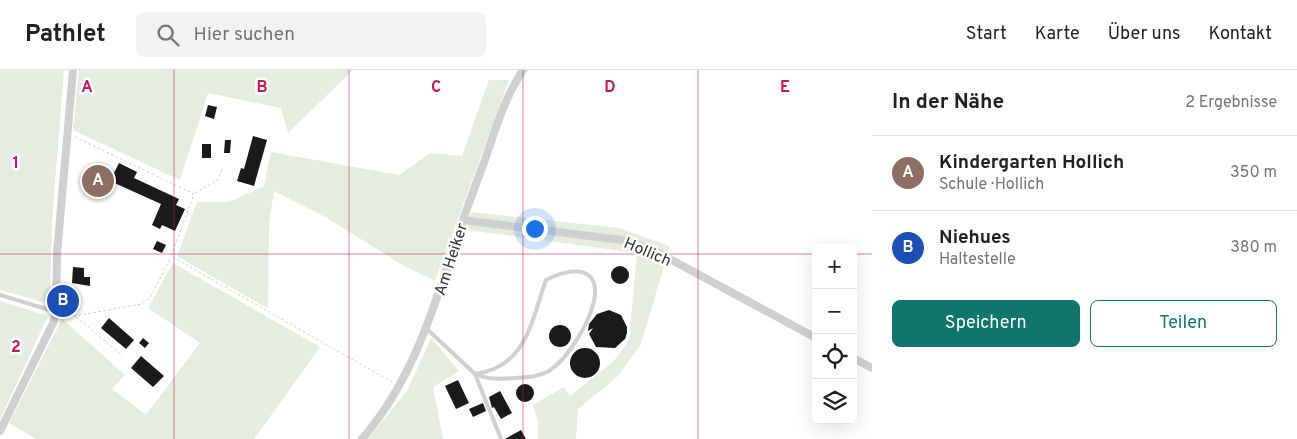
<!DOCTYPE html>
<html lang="de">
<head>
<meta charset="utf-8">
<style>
  :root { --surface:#fff; --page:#f2f2f2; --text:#202124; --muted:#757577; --line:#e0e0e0; --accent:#0f766e }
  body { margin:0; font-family:Overpass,sans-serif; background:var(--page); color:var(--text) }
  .controls { position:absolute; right:15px; bottom:15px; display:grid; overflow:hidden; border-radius:8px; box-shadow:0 5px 20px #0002 }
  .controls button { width:45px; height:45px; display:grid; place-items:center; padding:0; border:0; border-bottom:1px solid var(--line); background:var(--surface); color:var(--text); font:25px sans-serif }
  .you { position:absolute; left:534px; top:158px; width:18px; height:18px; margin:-12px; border:4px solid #fff; border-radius:50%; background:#1a73e8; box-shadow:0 0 0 8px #1a73e833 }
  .badge { display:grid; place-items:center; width:32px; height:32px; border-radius:50%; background:var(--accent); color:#fff; font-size:16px; font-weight:700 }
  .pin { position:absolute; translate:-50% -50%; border:2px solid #fff; box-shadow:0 1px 5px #0006 }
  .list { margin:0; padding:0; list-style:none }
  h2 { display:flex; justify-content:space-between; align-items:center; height:65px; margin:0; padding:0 20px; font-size:21px }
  h2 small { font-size:16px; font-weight:400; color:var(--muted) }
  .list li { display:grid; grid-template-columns:32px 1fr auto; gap:15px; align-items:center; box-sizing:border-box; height:75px; padding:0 20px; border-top:1px solid var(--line) }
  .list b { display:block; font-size:19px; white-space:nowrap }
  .list p { margin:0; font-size:16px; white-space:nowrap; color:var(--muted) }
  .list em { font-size:16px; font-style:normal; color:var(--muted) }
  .actions { display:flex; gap:10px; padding:15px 20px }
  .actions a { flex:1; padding:11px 0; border:1px solid var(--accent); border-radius:8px; text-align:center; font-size:18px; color:var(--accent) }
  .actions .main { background:var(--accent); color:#fff }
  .icon { flex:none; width:28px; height:28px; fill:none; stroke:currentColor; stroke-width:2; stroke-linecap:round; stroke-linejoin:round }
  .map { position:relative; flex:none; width:872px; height:369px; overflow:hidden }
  header { display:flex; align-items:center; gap:30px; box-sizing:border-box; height:70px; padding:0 25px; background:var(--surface); border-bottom:1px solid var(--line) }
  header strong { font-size:24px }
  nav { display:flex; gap:28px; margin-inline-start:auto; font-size:18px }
  .search { width:350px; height:45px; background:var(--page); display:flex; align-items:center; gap:12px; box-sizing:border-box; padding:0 18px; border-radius:8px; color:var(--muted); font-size:19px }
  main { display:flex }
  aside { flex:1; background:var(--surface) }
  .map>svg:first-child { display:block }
</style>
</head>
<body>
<header>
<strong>Pathlet</strong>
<div class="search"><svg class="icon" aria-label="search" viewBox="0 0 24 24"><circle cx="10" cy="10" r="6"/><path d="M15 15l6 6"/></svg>Hier suchen</div>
<nav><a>Start</a><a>Karte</a><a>Über uns</a><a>Kontakt</a></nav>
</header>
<main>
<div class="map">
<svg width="872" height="369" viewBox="0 0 872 369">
  <rect width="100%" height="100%" fill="#fff"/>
  <path fill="#e6ecdf" d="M0,0h64l-12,151 -2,83 -50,-14z
    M79,0h274l-65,63 -7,-25 -73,-15 -28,87 -107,-50z
    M489,10h20l-74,201 -31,-15 -77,-48 -53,-27 -5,32 -1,86 -91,-53 20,-54h32l35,-16 7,-34 128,23 31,-22 32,3z
    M471,142l148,16 51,18 -29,98 -24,33 -39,32 -2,30h-38v-18l-5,-16 31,-18 6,9 43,-34 16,-22 8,-87 -170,-23z
    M173,193l147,84 -66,92h-218l-27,-16 53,-104 63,56 -13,14 34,26 54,-72 -52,-35z
    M0,231l48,15 -48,103z
    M431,268l28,33 -26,16 10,52h-75l39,-48z"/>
  <path fill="#1a1a1a" d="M208,35l9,2 -3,12 -9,-3z
    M253,66l14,4 -13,46 -17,-5 4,-13 3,1z
    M225,70h6l-1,13h-6z
    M202,74h9v14h-9z
    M119,93l18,9 -3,6 45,21 -3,6 9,4 -10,22 -13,-6 -2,4 -8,-4 9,-21 -51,-23z
    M157,171l9,4 -4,8 -9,-4z
    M611 205a9 9 0 1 1 18 0a9 9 0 1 1-18 0Z
    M73,197l11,1v9h6v9l-18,-3z
    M609,240l12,5 6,12v6l-2,6 -10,9 -19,-1 -7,-13 4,-6 -5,3 1,-7 8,-10z
    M109,248l25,22 -8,9 -25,-21z
    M549 266a11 11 0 1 1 22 0a11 11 0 1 1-22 0Z
    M143,268l6,5 -4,5 -6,-5z
    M570 293a15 15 0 1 1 30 0a15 15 0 1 1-30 0Z
    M141,286l23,20 -11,11 -22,-19z
    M458,310l11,23 -13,6 -11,-23z
    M516 323a9 9 0 1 1 18 0a9 9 0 1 1-18 0Z
    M500,321l12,22 -11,6 -7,-12 -2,1 -3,-11z
    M483,333l3,8 -13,6 -4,-8z
    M521,360l5,9h-21z"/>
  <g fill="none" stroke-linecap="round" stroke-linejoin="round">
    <path stroke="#cdcdcd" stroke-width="1" stroke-dasharray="2.5 2.5" stroke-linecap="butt" d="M75,67l119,57 -23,62 221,126
      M195,123l22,-12 6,-13
      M64,244l11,2 66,-12 9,-6 21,-41
      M76,247l47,39"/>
    <path stroke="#d0d0d0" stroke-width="4" d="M0,225l56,17
      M427,259l48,45c52,-7 56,-53 71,-94 17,-9 51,-18 49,14 -2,24 -26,64 -46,77 -11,6 -22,6 -33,7 -15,1 -27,2 -41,-4
      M475,304l26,65"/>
    <path stroke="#d0d0d0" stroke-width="8" d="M463,150l167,21 25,10 161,87
      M853,288l19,10
      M0,361l53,-108 3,-11 1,-58 16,-184
      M362,369c47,-54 68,-119 90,-186 10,-32 22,-64 34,-96 10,-30 19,-60 37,-87"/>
  </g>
  <path fill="none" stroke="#c2185b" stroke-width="1" stroke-opacity="0.55" d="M174,0v369M349,0v369M523,0v369M698,0v369M0,184h816M853,184h19"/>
  <g text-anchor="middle" stroke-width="5" stroke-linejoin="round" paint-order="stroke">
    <g font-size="16" fill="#333" stroke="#fff">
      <text transform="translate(648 181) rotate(23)" y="6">Hollich</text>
      <text transform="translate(450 189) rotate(-72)" y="6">Am Heiker</text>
    </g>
  </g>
  <g font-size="16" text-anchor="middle" font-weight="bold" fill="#c2185b" stroke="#fff" stroke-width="5" stroke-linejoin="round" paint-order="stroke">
    <text x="87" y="22">A</text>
    <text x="262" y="22">B</text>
    <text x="436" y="22">C</text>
    <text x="610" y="22">D</text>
    <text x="785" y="22">E</text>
    <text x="16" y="98">1</text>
    <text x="16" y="282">2</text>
  </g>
</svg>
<div class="controls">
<button>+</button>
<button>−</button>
<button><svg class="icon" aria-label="locate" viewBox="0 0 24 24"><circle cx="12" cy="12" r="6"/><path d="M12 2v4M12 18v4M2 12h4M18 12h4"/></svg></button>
<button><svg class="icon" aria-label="layers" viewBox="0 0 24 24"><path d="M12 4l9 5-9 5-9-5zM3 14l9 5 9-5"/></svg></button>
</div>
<div class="you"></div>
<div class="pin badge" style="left:98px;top:111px;background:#8d6e63">A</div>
<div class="pin badge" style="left:63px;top:231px;background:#1a4fb4">B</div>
</div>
<aside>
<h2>In der Nähe<small>2 Ergebnisse</small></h2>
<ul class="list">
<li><span class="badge" style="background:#8d6e63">A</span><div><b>Kindergarten Hollich</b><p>Schule · Hollich</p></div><em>350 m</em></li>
<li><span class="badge" style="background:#1a4fb4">B</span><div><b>Niehues</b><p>Haltestelle</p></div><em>380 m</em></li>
</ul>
<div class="actions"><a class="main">Speichern</a><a>Teilen</a></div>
</aside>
</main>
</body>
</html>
